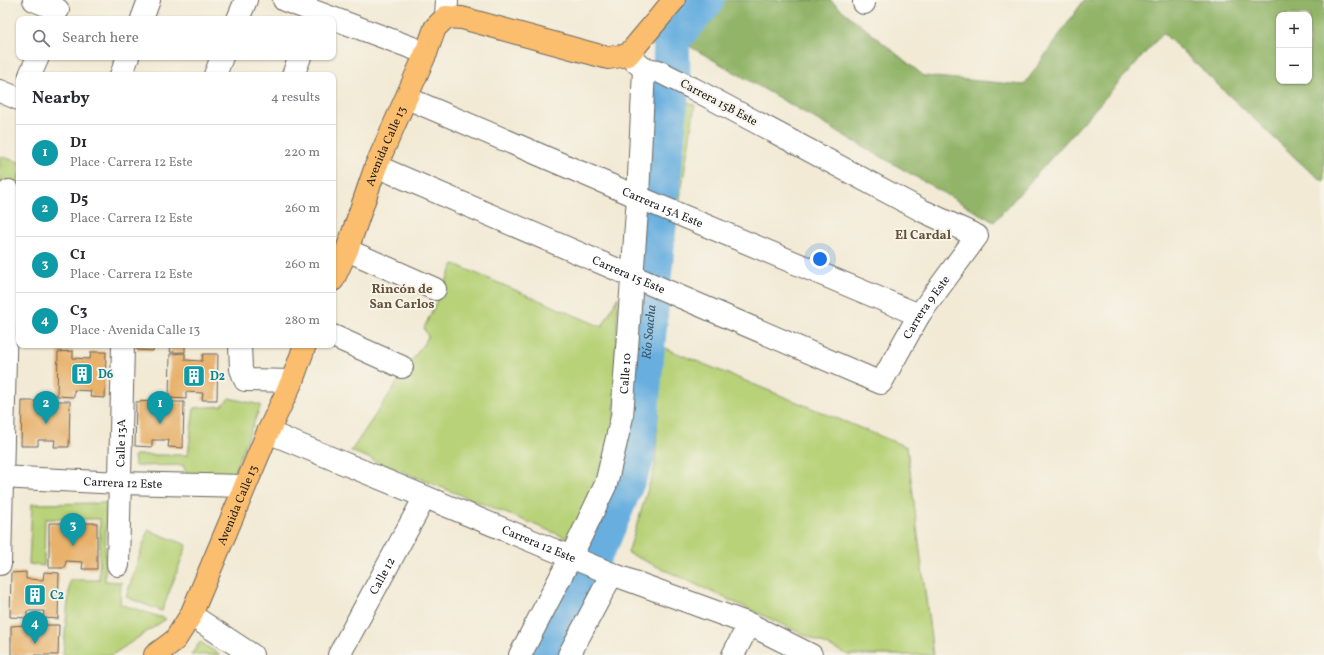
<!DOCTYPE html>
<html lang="en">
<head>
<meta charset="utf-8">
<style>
  :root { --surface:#fff; --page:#f7f7f7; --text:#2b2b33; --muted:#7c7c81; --line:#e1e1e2; --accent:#d93025 }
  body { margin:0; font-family:Vollkorn,serif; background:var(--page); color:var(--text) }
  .controls { position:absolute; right:12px; top:12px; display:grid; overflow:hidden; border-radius:8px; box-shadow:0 1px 3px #0004 }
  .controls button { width:36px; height:36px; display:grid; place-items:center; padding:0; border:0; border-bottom:1px solid var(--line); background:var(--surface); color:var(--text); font:20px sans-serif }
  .you { position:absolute; left:820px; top:259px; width:14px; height:14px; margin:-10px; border:3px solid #fff; border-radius:50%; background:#1a73e8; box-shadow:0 0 0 6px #1a73e833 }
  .badge { display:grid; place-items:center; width:26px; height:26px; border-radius:50%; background:var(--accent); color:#fff; font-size:13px; font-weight:700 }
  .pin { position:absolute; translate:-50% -33px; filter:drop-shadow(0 1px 2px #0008) }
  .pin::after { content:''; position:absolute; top:21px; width:14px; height:12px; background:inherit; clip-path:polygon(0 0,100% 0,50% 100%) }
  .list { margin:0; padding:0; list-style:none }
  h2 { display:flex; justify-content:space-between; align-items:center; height:52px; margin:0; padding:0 16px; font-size:17px }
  h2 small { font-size:13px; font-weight:400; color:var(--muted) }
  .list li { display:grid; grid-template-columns:26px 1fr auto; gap:12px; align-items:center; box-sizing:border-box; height:56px; padding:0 16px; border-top:1px solid var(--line) }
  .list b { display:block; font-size:15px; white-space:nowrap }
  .list p { margin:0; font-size:13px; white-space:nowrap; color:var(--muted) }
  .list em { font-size:13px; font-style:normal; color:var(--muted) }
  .icon { flex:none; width:22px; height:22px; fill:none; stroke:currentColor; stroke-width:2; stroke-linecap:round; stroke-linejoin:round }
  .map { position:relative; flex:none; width:1324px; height:655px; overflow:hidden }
  .search { position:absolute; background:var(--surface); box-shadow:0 1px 3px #0004; left:16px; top:16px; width:320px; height:44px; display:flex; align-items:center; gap:10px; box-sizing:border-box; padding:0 14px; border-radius:8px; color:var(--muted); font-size:15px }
  .panel { position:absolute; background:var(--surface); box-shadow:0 1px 3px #0004; left:16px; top:72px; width:320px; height:276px; border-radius:8px }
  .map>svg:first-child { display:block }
</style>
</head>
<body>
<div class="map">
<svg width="1324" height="655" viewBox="0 0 1324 655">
  <rect width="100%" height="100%" fill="#f7f3e8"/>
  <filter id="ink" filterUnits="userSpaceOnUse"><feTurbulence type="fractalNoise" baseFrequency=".025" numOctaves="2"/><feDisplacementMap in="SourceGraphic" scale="8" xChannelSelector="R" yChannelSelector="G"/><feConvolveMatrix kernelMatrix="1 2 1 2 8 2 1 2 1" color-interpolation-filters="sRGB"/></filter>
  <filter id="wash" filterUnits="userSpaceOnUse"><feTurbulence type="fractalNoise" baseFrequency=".012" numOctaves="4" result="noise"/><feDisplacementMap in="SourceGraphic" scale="16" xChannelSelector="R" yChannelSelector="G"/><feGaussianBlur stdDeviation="0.9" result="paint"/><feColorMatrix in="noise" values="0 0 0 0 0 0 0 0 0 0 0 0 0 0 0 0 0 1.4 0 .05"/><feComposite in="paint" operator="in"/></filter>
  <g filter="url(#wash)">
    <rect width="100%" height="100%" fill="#f2ead5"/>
    <path fill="#b7d278" stroke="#6a774a" d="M654,91l41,14 -38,238 -7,120 -45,111 -40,81h-33l97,-243 22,-222z
      M0,156l19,6v32l-19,5z
      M454,264l148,63 16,-30 -4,122 -17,65 -27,55 -219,-88 77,-114 -4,-9z
      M662,347l245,100 26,208h-85l-220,-102 27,-87z
      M229,398l32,7 -29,72 -45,-2 -4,-10 -48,1 -1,-11h54l6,-47 28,-2z
      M106,503l-1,78 16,1 -1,22 46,15 -54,36h-49l7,-75h29l1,-61h-55l-1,47 -15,-2 3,-60z
      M148,530l39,15 -25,66 -36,-14z
      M200,642l20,13h-29z"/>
    <path fill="#91b468" stroke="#566842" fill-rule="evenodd" d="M720,0h111v1l93,75 100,9 60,-85h240v182l-18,-14 -143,-135 -169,189 -310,-179zM1279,15h30v66h-30z"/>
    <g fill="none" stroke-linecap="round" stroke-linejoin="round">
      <path stroke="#68afdf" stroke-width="37" id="s1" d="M542,655l61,-118 33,-79 36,-380 -1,-38 35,-40"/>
    </g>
    <g id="blocks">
      <path fill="#e8b26d" d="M137,345h17l-1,6 -16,-1z
        M171,345h14v7h-15z
        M73,351v7l17,1 1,-7h15l-1,46 -15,-1 1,-6 -17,-1v7l-17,-1 1,-44z
        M185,353v7l17,1 1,-7h15l-1,46h-15l1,-7 -17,-1v7l-17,-1 1,-44z
        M22,401h15v6l17,1 1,-7h15l-1,46h-15l1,-7h-17v6h-17z
        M152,401l-1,7 17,1 1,-7h15l-1,46 -15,-1 1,-7h-17v7l-17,-1 1,-44z
        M49,523h16v6l17,1v-7h15v46h-15l1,-7 -17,-1 -1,7h-16z
        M26,572v7l17,1 1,-8 15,1 -1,46 -15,-1 1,-7h-17v7l-17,-1 1,-44z
        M27,625l-1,6 17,1 1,-7h15l-1,30h-47v-29z"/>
    </g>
  </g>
  <g filter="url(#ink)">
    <use href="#blocks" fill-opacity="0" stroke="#67645d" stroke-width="1"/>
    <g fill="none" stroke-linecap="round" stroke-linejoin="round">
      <g stroke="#67645d" stroke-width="24">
        <g id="minor">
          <path d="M34,0l24,10"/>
          <path d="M284,0l142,53"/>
          <path d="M864,3v-3"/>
          <path d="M446,17l1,-17"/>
          <path d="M142,19l7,-19"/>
          <path d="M238,19l8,-19"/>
          <path d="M30,75l8,-18"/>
          <path d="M121,75l7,-18"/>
          <path d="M215,75l7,-18"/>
          <path d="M293,75l7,-18"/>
          <path d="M0,91l19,8"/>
          <path id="s2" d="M407,98l231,99 281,118"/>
          <path id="s3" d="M376,166l505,217 38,-68 58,-79 -54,-25 -231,-123 -34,-17 -14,-2 -16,-14"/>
          <path d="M347,250l88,39"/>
          <path d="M333,336l69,31"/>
          <path d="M240,345l1,24 4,11 47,1"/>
          <path id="s4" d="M268,432l344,142 137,50 62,31"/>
          <path id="s5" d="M0,477l120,6 125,3"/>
          <path d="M0,564l9,-373"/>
          <path id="s6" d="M118,565l5,-220"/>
          <path d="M191,615l61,40"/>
          <path id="s7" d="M339,655l86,-158"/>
          <path id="s8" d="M520,655l51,-98 35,-73 16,-67 16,-220 6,-128"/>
          <path d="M569,655l43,-81"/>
          <path d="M733,655l16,-31"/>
        </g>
      </g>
      <g stroke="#67645d" stroke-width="24">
        <g id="major">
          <path id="s9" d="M333,280l14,-30 29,-84 50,-113 9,-25 11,-11 16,1 146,40 20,-3 46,-55"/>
          <path id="s10" d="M155,655l20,-15 16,-25 77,-183 24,-51 13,-36"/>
        </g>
      </g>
      <use href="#minor" stroke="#fff" stroke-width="22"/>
      <use href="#major" stroke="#fbbd6e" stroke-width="22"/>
    </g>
  </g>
  <defs>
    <g id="building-square" transform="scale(1.15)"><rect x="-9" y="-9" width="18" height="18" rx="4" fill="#0f9aa8" stroke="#f7f3e8"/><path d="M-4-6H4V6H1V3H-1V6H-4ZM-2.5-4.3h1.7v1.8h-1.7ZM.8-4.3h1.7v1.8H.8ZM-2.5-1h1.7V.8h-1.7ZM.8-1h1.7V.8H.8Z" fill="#fff"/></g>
  </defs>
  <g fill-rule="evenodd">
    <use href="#building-square" x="82" y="374"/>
    <use href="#building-square" x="194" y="376"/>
    <use href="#building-square" x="35" y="595"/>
  </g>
  <g text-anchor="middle" stroke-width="4" stroke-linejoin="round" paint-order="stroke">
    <g font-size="12" fill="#1c1c1c" stroke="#f7f3e8">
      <text transform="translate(719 102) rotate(28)" y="4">Carrera 15B Este</text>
      <text dy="4" stroke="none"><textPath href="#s9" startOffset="144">Avenida Calle 13</textPath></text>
      <text dy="4" stroke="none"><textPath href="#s2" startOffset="278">Carrera 15A Este</textPath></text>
      <text dy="4" stroke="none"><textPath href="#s3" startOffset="275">Carrera 15 Este</textPath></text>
      <text dy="4" stroke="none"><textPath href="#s3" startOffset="638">Carrera 9 Este</textPath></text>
      <text dy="4" stroke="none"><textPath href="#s8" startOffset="304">Calle 10</textPath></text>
      <text dy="4" stroke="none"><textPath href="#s6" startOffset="122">Calle 13A</textPath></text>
      <text dy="4" stroke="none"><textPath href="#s5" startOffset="123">Carrera 12 Este</textPath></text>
      <text dy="4" stroke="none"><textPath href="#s10" startOffset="174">Avenida Calle 13</textPath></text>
      <text dy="4" stroke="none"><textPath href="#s4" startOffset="293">Carrera 12 Este</textPath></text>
      <text dy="4" stroke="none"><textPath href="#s7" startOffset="90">Calle 12</textPath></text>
    </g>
    <g font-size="12" font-weight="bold" fill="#0d838f" stroke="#f7f3e8" text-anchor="start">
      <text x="98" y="378">D6</text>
      <text x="210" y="380">D2</text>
      <text x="50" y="599">C2</text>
    </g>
    <g font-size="13" font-weight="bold" fill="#635038" stroke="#f7f3e8">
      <text x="923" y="239">El Cardal</text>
      <text x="402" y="293">Rincón de<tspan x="402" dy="15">San Carlos</tspan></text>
    </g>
    <g font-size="13" font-style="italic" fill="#3a576a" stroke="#f7f3e8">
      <text dy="5" stroke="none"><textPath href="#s1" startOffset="345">Río Soacha</textPath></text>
    </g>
  </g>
</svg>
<div class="controls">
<button>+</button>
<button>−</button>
</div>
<div class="you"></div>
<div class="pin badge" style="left:160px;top:424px;background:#0f9aa8">1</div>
<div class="pin badge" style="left:46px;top:424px;background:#0f9aa8">2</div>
<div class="pin badge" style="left:73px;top:546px;background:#0f9aa8">3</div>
<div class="pin badge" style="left:35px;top:644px;background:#0f9aa8">4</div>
<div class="search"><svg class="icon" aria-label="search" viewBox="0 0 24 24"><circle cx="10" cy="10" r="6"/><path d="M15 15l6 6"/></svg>Search here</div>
<section class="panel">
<h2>Nearby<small>4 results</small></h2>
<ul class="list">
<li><span class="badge" style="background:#0f9aa8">1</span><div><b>D1</b><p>Place · Carrera 12 Este</p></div><em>220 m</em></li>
<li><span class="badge" style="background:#0f9aa8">2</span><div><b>D5</b><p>Place · Carrera 12 Este</p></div><em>260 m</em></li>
<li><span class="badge" style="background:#0f9aa8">3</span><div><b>C1</b><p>Place · Carrera 12 Este</p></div><em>260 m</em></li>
<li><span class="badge" style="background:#0f9aa8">4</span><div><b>C3</b><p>Place · Avenida Calle 13</p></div><em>280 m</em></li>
</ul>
</section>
</div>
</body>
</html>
